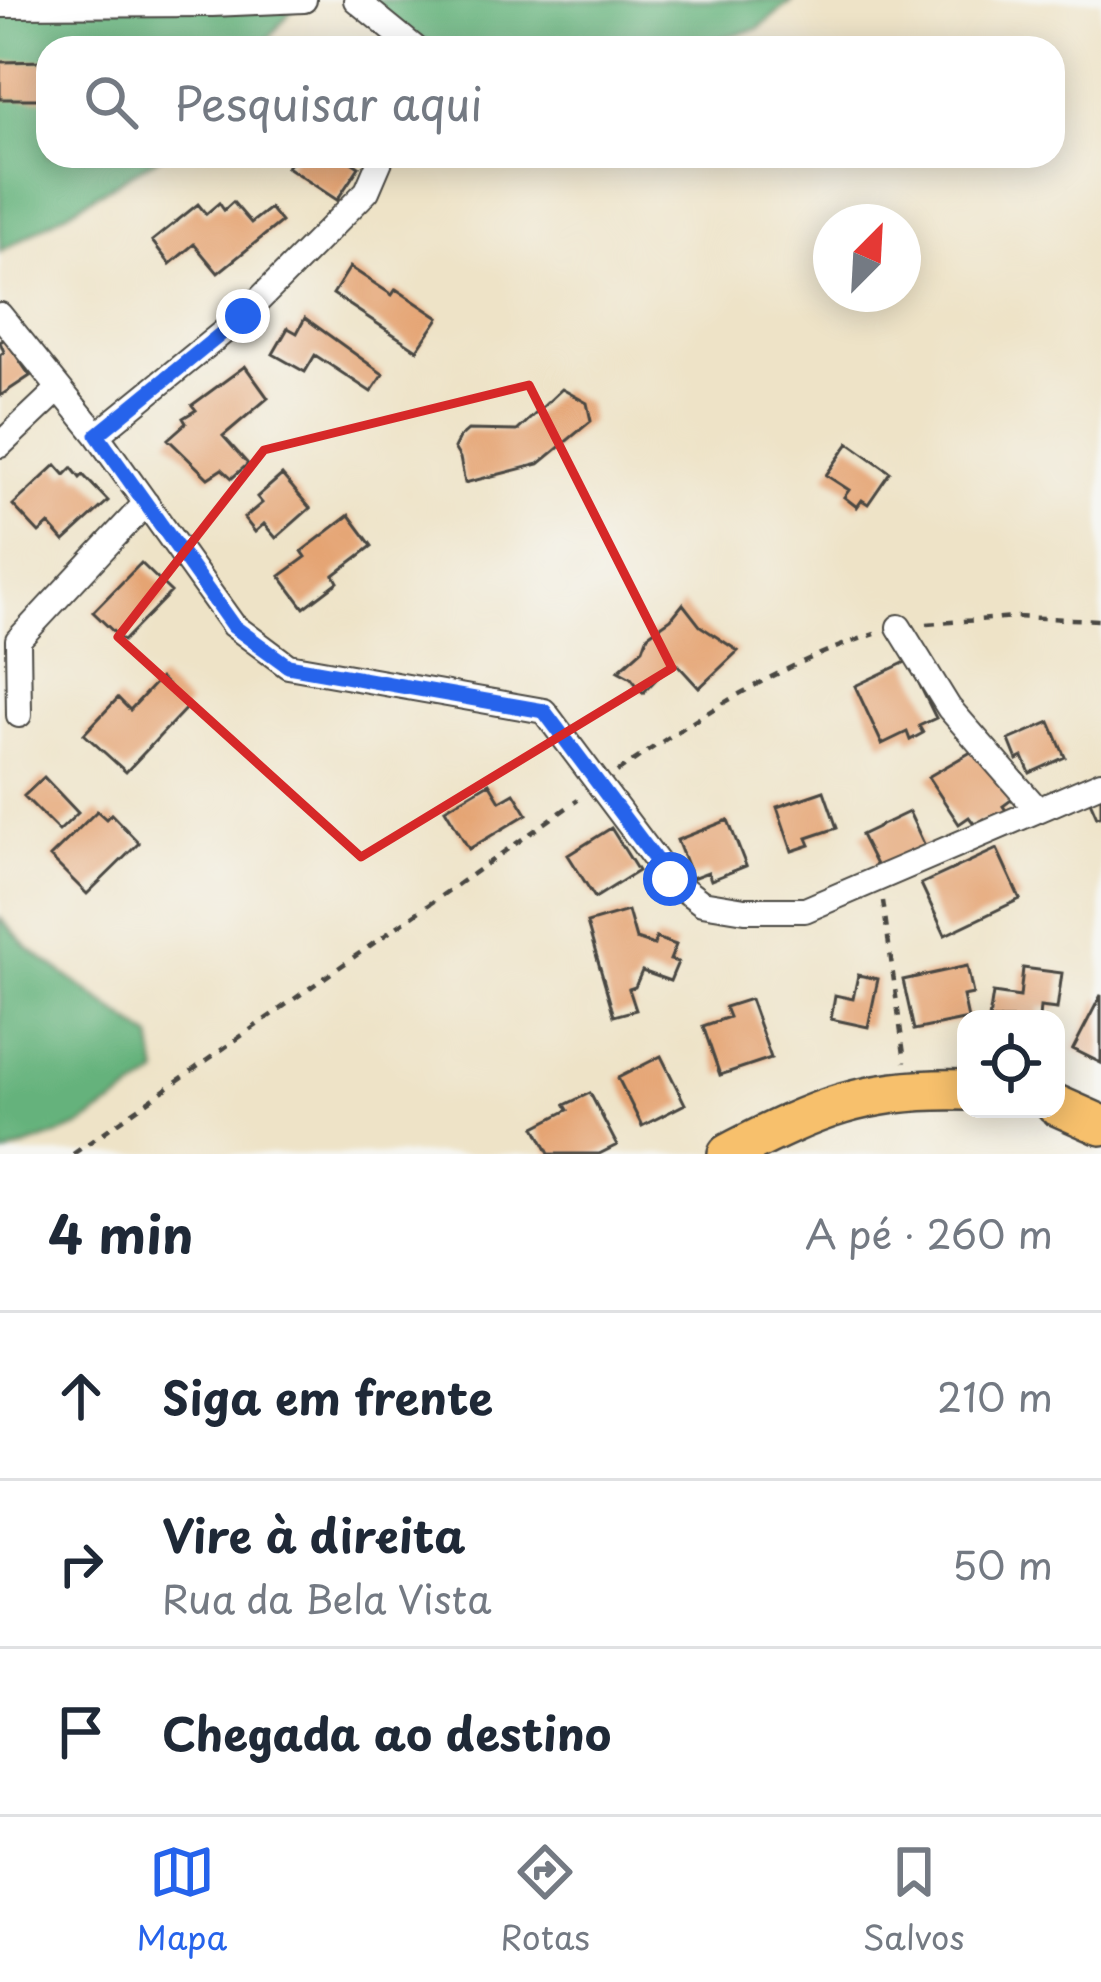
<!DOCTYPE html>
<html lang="pt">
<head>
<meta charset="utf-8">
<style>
  :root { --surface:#fff; --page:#f2f2f3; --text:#1f2937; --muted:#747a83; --line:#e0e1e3; --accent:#2563eb }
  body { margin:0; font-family:"Playpen Sans",sans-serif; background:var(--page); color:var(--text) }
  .controls { position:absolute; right:36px; bottom:36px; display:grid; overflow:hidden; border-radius:24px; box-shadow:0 6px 30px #0003 }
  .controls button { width:108px; height:108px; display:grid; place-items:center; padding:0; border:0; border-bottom:3px solid var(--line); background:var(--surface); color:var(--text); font:60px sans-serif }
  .compass { position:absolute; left:813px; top:204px; width:108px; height:108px; border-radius:50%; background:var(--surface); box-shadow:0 6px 30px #0003; rotate:24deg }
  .stop { position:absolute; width:36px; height:36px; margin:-27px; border:9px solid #2563eb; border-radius:50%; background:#fff }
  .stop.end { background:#2563eb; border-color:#fff; box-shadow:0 3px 12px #0008 }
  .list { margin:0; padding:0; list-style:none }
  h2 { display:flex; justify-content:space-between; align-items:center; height:156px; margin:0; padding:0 48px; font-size:51px }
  h2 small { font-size:39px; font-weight:400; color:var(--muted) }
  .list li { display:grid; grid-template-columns:78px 1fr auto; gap:36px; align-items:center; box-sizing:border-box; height:168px; padding:0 48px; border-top:3px solid var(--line) }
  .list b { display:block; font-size:45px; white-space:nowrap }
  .list p { margin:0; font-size:39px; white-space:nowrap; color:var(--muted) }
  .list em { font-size:39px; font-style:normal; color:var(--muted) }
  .icon { flex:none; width:66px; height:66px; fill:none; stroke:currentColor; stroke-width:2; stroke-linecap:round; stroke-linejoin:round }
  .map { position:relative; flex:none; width:1101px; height:1154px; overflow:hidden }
  .search { position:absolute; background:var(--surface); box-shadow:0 6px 30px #0003; left:36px; right:36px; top:36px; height:132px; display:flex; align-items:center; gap:30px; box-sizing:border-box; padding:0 42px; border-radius:36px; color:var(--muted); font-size:45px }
  .sheet { height:660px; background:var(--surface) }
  nav { display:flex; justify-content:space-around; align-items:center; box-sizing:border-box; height:168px; border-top:3px solid var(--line); background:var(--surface); font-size:33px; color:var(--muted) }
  nav a { display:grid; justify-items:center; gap:6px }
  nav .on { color:var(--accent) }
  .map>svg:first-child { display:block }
</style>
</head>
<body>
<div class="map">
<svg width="1101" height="1154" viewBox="0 0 1101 1154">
  <rect width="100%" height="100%" fill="#f6f6f2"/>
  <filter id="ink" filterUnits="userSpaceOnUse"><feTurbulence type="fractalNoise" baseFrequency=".00833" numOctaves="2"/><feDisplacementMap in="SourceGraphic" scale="24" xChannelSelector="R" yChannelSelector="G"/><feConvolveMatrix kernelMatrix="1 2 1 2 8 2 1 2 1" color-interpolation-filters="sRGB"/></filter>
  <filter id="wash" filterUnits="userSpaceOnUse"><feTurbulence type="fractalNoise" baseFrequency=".004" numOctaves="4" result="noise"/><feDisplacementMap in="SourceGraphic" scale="48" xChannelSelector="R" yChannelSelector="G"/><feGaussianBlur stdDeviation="2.7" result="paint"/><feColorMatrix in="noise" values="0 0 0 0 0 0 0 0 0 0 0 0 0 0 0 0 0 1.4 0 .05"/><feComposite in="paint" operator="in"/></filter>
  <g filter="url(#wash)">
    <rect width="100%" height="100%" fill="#eee3c7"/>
    <path fill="#65b27c" stroke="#486e54" stroke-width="3" d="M0,0h300l-39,48h-213v108h113l-161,96z
      M345,0h448l-35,29 -80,19h-237z
      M0,918l28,30 124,90 6,37 -79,52 -74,27h-5z"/>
    <g id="blocks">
      <path fill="#e5a473" d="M47,61l1,38h-48v-37z
        M295,156h47l17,11 -22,33 -50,-33z
        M233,202l18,21 19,-15 11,14 -63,51 -24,-29 -24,20 -18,-23 46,-37 8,10 13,-11 5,7z
        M350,267l42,28 4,-6 43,29 -22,32 -84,-56z
        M305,318l78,56 -12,18 -56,-37 -10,17 -32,-18 15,-26 9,5z
        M5,339l25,37 -30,20v-41l4,-3 -4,-10z
        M245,366l23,32 -45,38 25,28 -16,14 -10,-9 -14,9 -40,-39 18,-16 -3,-5 13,-8 -4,-5z
        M562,389l25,14 4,18 -52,43 -74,19 -5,-25 -6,-10 5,-10 9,-8 49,1z
        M849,443l41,29 -22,32 -6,-4 -5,7 -13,-10 5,-7 -23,-15z
        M56,465l9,10 7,-7 8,10 3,-3 25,26 -44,40 -15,-17 -10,9 -26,-28z
        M282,475l28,33 -34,30 -12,-14 -9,8 -11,-14 18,-15 -5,-6z
        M349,515l23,31 -38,29 4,7 -34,26 -24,-32 26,-19 -4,-6z
        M141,563l30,29 -48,49 -30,-29z
        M683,604l17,22 38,25 -39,37 -22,-24 -13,7 -21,22 -12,-15 -13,-7 25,-22 5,-14 23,-16z
        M908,661l28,57 -17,8 4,7 -13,7 -3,-8 -25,12 -27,-58z
        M160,678l29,27 -63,67 -42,-38 34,-36 12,12z
        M1050,722l15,35 -35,16 -7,-16 -6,3 -8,-20z
        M978,748l36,50 -11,8 4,6 -19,13 -4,-6 -9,6 -6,-8 -10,7 -31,-47z
        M44,777l34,36 -19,18 -35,-35z
        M489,783l11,18 14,-8 13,21 -58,35 -24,-40z
        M1101,788v27l-4,2 -10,-23z
        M824,791l13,37 -30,10 3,7 -18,6 -15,-44z
        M97,811l9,8 5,-5 28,29 -52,51 -37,-37z
        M909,812l16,34 -47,23 -17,-34z
        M728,820l18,46 -35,14 -3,-8 -16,6 -15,-38z
        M611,828l27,43 -43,27 -27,-43z
        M997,849l23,50 -75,36 -24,-51z
        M628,911l8,28 18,6 2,-7 20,7 -6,15 8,2 -8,19 -28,-10 -7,16 -6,2 7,21 -22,6 -27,-93z
        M967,966l6,28 -10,2 5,23 -54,11 -11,-50z
        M1023,968l39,5 -5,36 -17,-2 -1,12h-50l4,-26 27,4z
        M858,975l20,4 -10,48 -37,-8 4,-24 18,4z
        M1101,995v68l-28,-14z
        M750,999l21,59 -51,17 -17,-49 26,-9 -4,-10z
        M661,1056l24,48 -43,22 -24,-48z
        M590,1093l27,52 -18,9h-50l-14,-27 33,-17 -3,-5z"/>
    </g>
  </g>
  <g filter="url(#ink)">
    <use href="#blocks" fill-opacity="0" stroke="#484742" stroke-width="3"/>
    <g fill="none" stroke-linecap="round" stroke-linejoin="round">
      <g stroke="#484742" stroke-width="28">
        <path id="street" d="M356,0l59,48
          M0,5l212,-1 92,-4
          M0,315l97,120 136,190 55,41 256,45 126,168 32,24 43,7h60l296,-127
          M97,435l146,-119 124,-125 15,-35
          M0,445l59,-56
          M899,627l50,81 89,102
          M19,715l-1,-75 128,-137"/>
      </g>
      <g stroke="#484742" stroke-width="44">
        <path id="primary" d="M1056,1105l45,20
          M728,1154c87,-45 138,-67 238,-64"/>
      </g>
      <path stroke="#484742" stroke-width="4.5" stroke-dasharray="9 9" stroke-linecap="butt" d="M927,624l87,-7 87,3
        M617,772c82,-56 162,-108 258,-138
        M883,901l22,161
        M73,1154l505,-354"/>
      <use href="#street" stroke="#fff" stroke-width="24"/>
      <use href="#primary" stroke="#f7c06c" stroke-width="39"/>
    </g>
  </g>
  <g fill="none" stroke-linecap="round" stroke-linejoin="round" filter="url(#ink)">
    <path stroke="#2563eb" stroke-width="15" d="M243,316l-146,119 136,191 55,40 256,45 126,168"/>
  </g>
  <path fill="none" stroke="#d62828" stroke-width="9" stroke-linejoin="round" d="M529,385l143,283 -311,189 -243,-220 146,-187z"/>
</svg>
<div class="controls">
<button><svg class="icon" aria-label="locate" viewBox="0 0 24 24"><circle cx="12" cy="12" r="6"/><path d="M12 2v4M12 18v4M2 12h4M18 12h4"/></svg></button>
</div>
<svg class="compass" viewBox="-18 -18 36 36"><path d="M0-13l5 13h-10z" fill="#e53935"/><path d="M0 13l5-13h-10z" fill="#747a83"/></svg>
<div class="stop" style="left:670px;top:879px"></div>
<div class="stop end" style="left:243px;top:316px"></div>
<div class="search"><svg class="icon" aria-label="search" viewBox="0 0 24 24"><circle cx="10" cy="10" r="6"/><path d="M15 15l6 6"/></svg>Pesquisar aqui</div>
</div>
<section class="sheet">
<h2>4 min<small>A pé · 260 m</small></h2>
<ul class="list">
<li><svg class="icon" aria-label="ahead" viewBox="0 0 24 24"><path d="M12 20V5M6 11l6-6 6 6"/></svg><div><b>Siga em frente</b></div><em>210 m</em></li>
<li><svg class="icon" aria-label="right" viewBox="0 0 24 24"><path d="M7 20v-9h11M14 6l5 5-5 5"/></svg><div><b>Vire à direita</b><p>Rua da Bela Vista</p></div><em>50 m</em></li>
<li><svg class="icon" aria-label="arrive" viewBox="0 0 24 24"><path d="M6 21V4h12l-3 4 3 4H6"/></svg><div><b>Chegada ao destino</b></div></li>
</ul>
</section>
<nav>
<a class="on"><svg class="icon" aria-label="map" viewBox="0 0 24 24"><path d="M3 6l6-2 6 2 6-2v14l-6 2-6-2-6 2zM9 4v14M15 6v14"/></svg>Mapa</a>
<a><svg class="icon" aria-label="directions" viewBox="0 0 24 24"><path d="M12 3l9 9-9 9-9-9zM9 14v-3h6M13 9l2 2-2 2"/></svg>Rotas</a>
<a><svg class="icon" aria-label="saved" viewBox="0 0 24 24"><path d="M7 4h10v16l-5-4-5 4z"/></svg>Salvos</a>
</nav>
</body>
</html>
